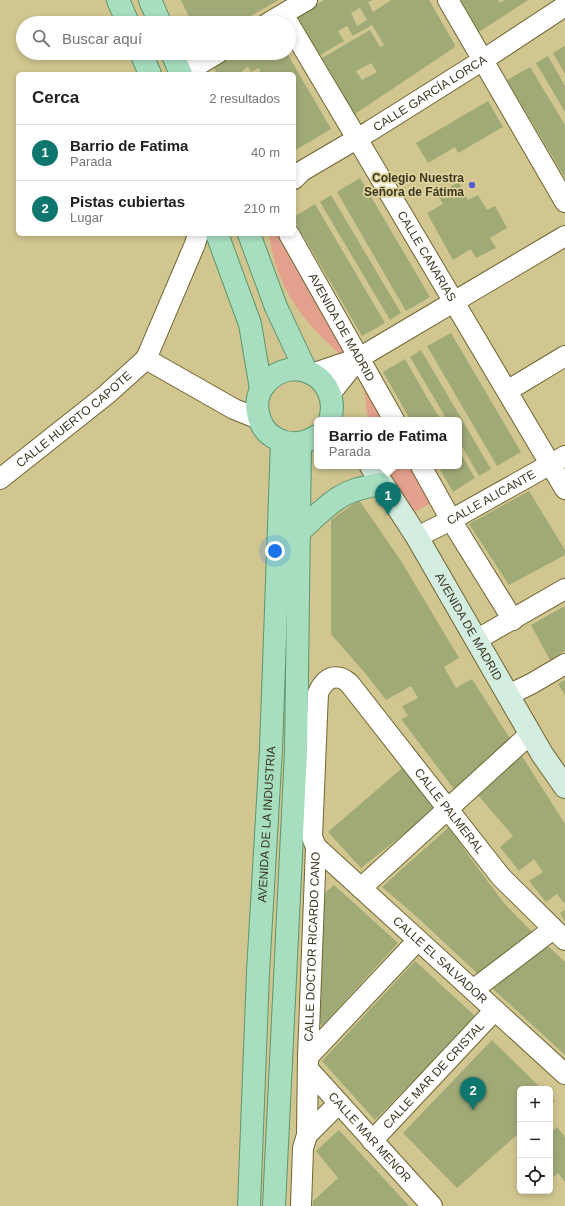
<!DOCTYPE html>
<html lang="es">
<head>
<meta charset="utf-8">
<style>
  :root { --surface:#fff; --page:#f6f6f6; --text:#202124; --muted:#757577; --line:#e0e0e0; --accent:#0f766e }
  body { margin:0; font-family:Helvetica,sans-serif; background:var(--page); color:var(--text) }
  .controls { position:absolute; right:12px; bottom:12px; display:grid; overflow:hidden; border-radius:6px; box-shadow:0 2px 6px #0003 }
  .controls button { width:36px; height:36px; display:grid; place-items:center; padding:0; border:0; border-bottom:1px solid var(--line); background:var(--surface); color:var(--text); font:20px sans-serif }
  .you { position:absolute; left:275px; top:551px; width:14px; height:14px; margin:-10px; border:3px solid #fff; border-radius:50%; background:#1a73e8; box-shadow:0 0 0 6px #1a73e833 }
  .badge { display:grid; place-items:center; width:26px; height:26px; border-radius:50%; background:var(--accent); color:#fff; font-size:13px; font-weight:700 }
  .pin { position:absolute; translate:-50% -33px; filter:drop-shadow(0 1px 2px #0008) }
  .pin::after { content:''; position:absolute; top:21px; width:14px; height:12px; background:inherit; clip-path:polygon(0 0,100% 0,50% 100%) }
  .popup { position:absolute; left:314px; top:417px; width:148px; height:52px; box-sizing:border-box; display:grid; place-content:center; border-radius:6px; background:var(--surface); filter:drop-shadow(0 1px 3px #0005); font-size:13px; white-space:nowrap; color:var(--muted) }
  .popup b { font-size:15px; color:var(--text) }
  .popup::after { content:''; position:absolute; left:50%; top:100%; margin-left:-8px; border:8px solid transparent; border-top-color:var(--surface) }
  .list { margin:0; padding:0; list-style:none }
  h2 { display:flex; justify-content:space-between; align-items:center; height:52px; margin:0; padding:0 16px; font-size:17px }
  h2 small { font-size:13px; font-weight:400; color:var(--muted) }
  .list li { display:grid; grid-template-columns:26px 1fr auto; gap:12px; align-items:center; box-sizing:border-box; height:56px; padding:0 16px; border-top:1px solid var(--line) }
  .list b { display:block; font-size:15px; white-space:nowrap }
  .list p { margin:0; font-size:13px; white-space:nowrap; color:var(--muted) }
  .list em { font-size:13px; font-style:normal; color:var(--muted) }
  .icon { flex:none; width:22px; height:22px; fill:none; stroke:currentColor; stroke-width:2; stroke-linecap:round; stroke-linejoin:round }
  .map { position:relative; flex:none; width:565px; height:1206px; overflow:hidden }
  .search { position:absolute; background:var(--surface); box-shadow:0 2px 6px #0003; left:16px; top:16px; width:280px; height:44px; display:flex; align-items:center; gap:10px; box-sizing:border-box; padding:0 14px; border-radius:22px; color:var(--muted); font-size:15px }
  .panel { position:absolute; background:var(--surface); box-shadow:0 2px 6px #0003; left:16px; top:72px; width:280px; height:164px; border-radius:6px }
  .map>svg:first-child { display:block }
</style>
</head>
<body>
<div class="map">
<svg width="565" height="1206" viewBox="0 0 565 1206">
  <rect width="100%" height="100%" fill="#d1c690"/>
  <path fill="#e3a18d" d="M269,234h25l110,186h-35c-4,-11 -2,-25 -7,-36 -10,-21 -28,-34 -44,-51 -27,-27 -44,-60 -49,-99z
    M387,466h44l17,28 -34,18 -13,-17z"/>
  <path fill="#a0aa77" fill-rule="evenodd" d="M181,0h98l-41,23h-46z
    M324,0h48l-4,2 5,10 18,-12h38l26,45v2l-100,67 -33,-56 48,-28 10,17 4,-2 -12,-20 -19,11 -6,-10 -9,5 6,10 -24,14 -23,-39zM360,8l7,12 -10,6 -6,-13zM371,63l6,9 -15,8 -6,-9z
    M461,0h37l2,3 5,-3h23l-49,32z
    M565,46v28l-12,-21z
    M232,53h55l44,76 -37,22v-13l2,-2 -2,-4v-58h-39l5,-3 -1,-3 -8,4 -3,-5 -6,4 2,3h-27l-5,-10z
    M548,56l17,30v26l-29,-49z
    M530,67l35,58v53l-58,-98z
    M488,101l15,26 -45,26 -3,-6 -27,16 -12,-20z
    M360,178l70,119 -24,14 -69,-119z
    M459,182l9,18 10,-5 9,15 8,-4 12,22 -17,10 6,10 -20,10 -5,-9 -18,11 -26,-47 16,-9 -6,-10z
    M331,195l70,118 -11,7 -70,-118z
    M315,204l70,119 -23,13 -68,-116v-3z
    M451,333l70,119 -24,14 -70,-120z
    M421,350l70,119 -12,7 -20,-35v-21h-12l-37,-63z
    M405,359l23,40 13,21h-30l-5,-8 -23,-40z
    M459,451l16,27 -22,14 -15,-26h21z
    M529,491l36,59v5l-56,30 -40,-61z
    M359,500l42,61 58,97 -15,9 12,21 16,-9 39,61 -57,49 -53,-70 7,-3 -6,-10 16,-8 -7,-12 -25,14 -21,-27 -34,-39v-114z
    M565,606v45l-15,9 -19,-35z
    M565,680v15l-7,-11z
    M522,756l43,68v79h-1l-7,-9 -11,8 -17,-21 14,-9 -9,-13 -15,12 -19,-24 13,-11 -36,-42z
    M402,768l35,40 -76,60 -33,-36z
    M449,827l25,36 30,40 29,30 -54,42 -63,-59 -34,-29z
    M334,885l64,58 -76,83 -7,-10 3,-117z
    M565,910v11l-5,-8z
    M548,946l17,16v93l-74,-68z
    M415,961l60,55 -51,54 -49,50 -53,-59z
    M492,1040l50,49h-22v43l-63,56 -54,-55z
    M550,1096l5,5 -5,4z
    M557,1127l8,10v45l-7,-9 -8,7v-46z
    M339,1130l70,76h-96v-5l25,-23 -22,-27z"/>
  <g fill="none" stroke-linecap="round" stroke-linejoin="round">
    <g stroke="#6f6532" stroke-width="22">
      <g id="street">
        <path d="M448,0l117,202"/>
        <path d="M268,23l39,-23"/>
        <path id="s1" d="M289,24l276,465"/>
        <path d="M183,74l35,-21"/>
        <path id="s2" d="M294,179l8,-8 68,-40 113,-71 82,-54"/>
        <path id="s3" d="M289,234l105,186"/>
        <path d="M146,359l49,-115 3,-10"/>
        <path d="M312,374l47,-16 206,-122"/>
        <path d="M507,391l58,-35"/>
        <path d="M330,394l29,-36"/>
        <path d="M421,466l30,54 62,100"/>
        <path id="s4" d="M0,479l106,-84 40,-36 88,50 25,10"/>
        <path id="s5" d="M417,537l34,-17 114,-64"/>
        <path d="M476,640l89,-51"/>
        <path d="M508,695l23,-11 34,-20"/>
        <path id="s6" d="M316,847l249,227"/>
        <path d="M361,888l169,-154"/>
        <path d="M473,990l80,-61"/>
        <path d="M308,1057l110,-117"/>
        <path id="s7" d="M308,1069l124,137"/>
        <path d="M307,1135l32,-32"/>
        <path id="s8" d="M372,1141l123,-131"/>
        <path id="s9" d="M301,1206l2,-58 4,-13 1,-78 8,-210 -4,-10 6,-144c4,-9 11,-18 22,-15 3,0 6,3 9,5l152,194 64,63"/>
      </g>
    </g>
    <g stroke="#6f6532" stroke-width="24">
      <g id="secondary">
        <path id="s10" d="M371,466l46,71 125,217 23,33"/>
      </g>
    </g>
    <g stroke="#5c956d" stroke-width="24">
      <g id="primary">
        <path d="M118,0l10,23"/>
        <path d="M150,0l10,23"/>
        <path d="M141,53l9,21"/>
        <path d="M172,53l9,21"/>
        <path d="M217,234l33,90 11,65"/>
        <path d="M249,234l27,73 30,64"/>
        <path d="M317,436c-13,8 -27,10 -40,3 -11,-5 -17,-15 -19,-26 -2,-10 0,-21 7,-29 28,-33 77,-6 65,36"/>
        <path d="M299,532c13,-12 26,-26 41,-35 12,-8 26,-10 39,-13"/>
        <path id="s11" d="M249,1206l9,-234 13,-223 11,-307"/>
        <path d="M274,1206l22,-455 4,-307"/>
      </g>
    </g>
    <use href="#street" stroke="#fff" stroke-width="20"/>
    <use href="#secondary" stroke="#d3eee0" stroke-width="22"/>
    <use href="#primary" stroke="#a7dec0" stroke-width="22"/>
  </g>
  <circle fill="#595bd2" stroke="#ded39c" stroke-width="1.5" cx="472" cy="185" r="4"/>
  <g text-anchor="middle" stroke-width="3.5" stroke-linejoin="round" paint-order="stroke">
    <g font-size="12" fill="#3c3721" stroke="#ded39c">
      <text dy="4" stroke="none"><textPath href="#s2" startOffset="161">CALLE GARCÍA LORCA</textPath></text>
      <text dy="4" stroke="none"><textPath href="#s1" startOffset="270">CALLE CANARIAS</textPath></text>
      <text dy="4" stroke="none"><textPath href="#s3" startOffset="107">AVENIDA DE MADRID</textPath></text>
      <text dy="4" stroke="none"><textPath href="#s4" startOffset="95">CALLE HUERTO CAPOTE</textPath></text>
      <text dy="4" stroke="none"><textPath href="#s5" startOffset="84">CALLE ALICANTE</textPath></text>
      <text dy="4" stroke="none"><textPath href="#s10" startOffset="188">AVENIDA DE MADRID</textPath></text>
      <text dy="4" stroke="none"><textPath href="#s9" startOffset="717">CALLE PALMERAL</textPath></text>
      <text dy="4" stroke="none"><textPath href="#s11" startOffset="382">AVENIDA DE LA INDUSTRIA</textPath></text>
      <text dy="4" stroke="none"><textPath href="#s9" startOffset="260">CALLE DOCTOR RICARDO CANO</textPath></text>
      <text dy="4" stroke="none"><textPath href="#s6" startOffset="168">CALLE EL SALVADOR</textPath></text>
      <text dy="4" stroke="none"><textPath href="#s8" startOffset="90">CALLE MAR DE CRISTAL</textPath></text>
      <text dy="4" stroke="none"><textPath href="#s7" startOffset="92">CALLE MAR MENOR</textPath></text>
    </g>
    <g font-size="12" font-weight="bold" fill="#3c3721" stroke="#ded39c" text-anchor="end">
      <text x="464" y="182">Colegio Nuestra<tspan x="464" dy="14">Señora de Fátima</tspan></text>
    </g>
  </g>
</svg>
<div class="controls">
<button>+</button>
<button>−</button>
<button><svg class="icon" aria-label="locate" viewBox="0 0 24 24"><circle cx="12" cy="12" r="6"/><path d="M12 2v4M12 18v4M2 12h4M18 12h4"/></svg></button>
</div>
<div class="you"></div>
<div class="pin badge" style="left:388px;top:515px">1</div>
<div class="popup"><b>Barrio de Fatima</b>Parada</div>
<div class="pin badge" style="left:473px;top:1110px">2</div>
<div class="search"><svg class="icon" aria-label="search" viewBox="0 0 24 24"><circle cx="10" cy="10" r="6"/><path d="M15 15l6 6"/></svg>Buscar aquí</div>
<section class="panel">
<h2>Cerca<small>2 resultados</small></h2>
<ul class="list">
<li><span class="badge">1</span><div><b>Barrio de Fatima</b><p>Parada</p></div><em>40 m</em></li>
<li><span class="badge">2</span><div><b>Pistas cubiertas</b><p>Lugar</p></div><em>210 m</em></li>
</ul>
</section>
</div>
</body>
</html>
